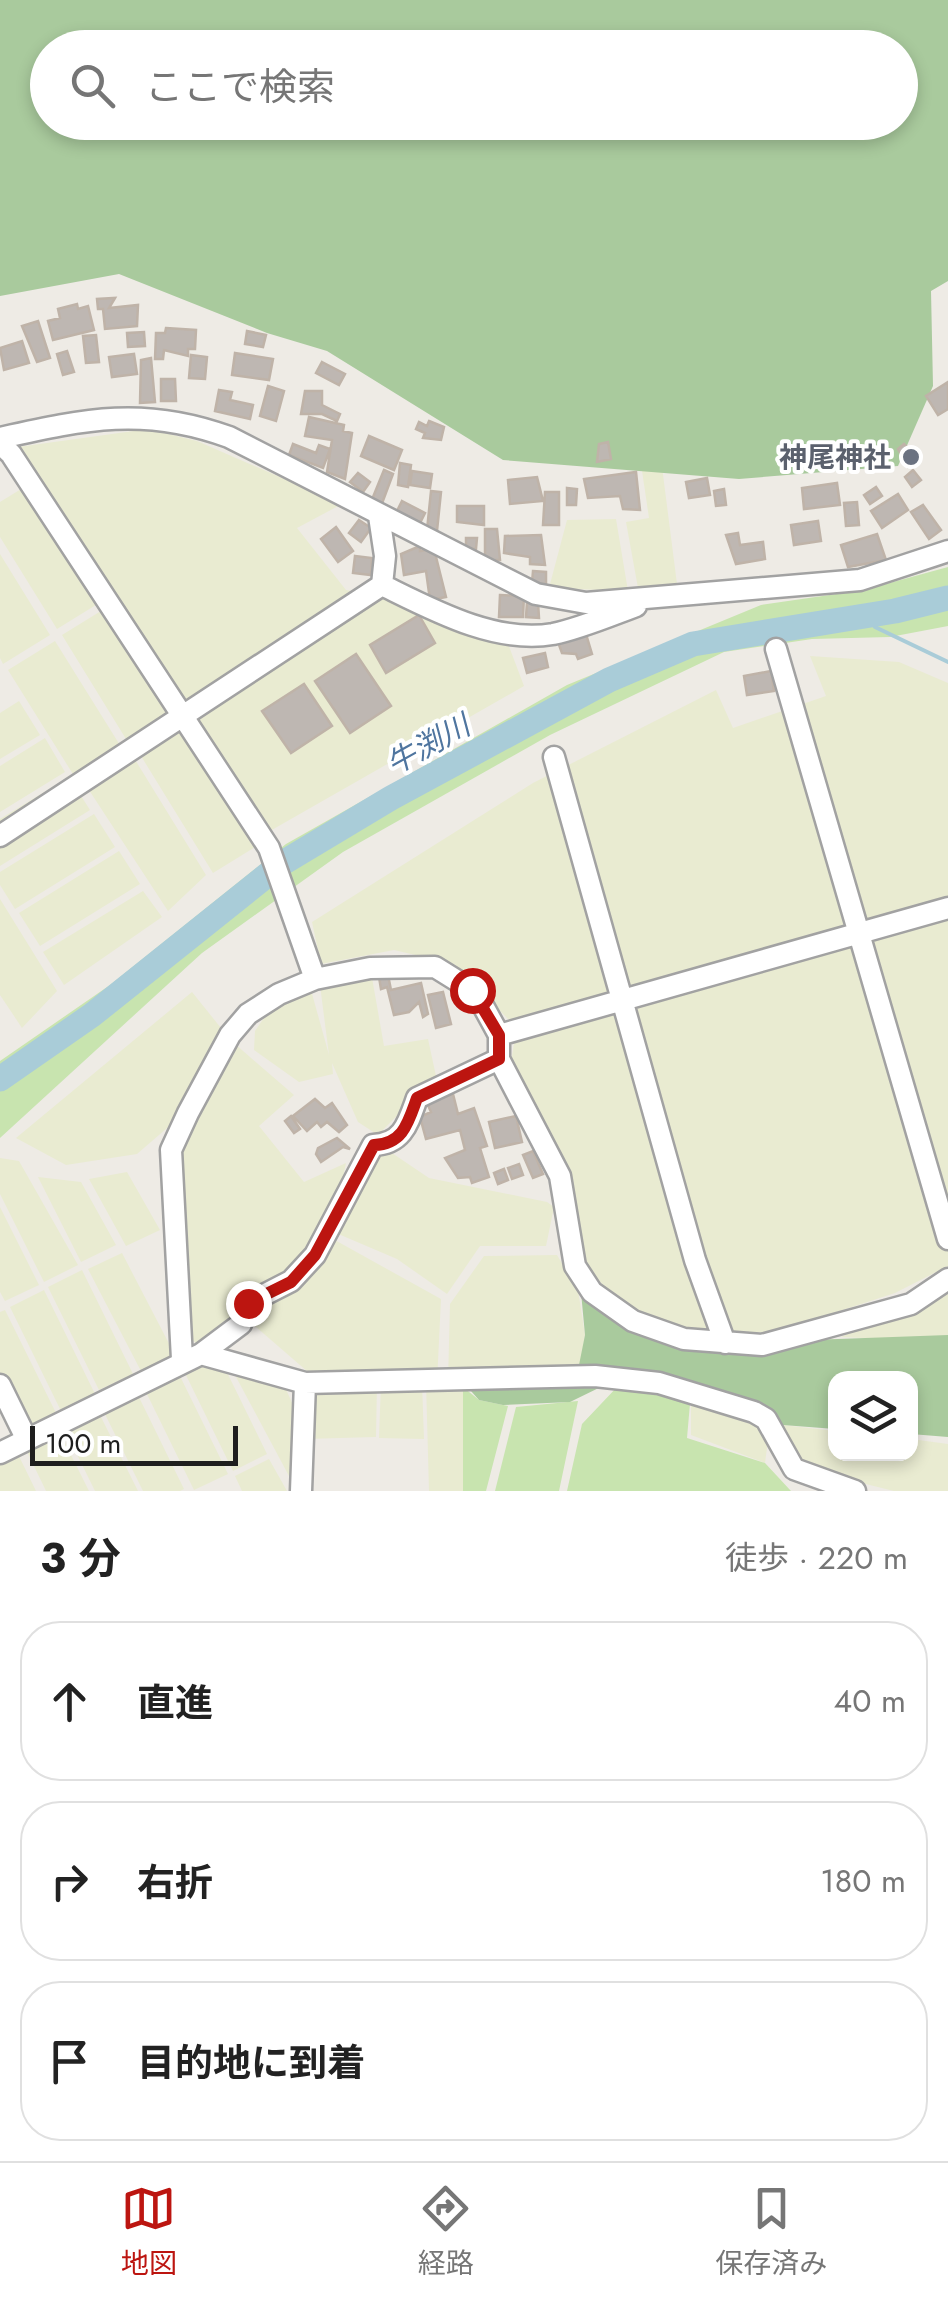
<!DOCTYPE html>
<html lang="ja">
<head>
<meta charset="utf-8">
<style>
  :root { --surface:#fff; --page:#f6f6f6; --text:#222; --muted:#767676; --line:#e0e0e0; --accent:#bc1510 }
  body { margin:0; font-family:Jost,"Noto Sans JP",sans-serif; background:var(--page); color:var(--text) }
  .controls { position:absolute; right:30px; bottom:30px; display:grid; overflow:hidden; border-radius:20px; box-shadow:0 5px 15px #0003 }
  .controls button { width:90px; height:90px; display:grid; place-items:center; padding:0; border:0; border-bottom:2px solid var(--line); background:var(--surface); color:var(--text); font:50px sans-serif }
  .scale { position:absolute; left:30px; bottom:25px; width:208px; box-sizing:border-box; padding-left:10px; border:5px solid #1e1e1e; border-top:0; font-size:28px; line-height:35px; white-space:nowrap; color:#1e1e1e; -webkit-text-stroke:8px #fff; paint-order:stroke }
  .stop { position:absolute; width:30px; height:30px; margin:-22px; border:8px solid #bc1510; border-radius:50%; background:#fff }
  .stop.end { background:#bc1510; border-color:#fff; box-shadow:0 2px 10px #0008 }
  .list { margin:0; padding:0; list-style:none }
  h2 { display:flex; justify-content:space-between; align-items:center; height:130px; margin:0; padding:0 40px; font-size:42px }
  h2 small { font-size:32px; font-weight:400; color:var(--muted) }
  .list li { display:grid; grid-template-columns:65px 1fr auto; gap:30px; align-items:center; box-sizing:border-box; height:160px; margin:0 20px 20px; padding:0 20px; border:2px solid var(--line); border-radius:40px }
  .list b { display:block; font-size:38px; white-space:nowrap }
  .list em { font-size:32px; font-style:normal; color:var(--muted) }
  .icon { flex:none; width:55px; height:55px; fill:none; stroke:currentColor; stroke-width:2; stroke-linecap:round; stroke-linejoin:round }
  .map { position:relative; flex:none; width:948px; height:1491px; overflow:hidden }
  .search { position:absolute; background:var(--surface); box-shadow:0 5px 15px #0003; left:30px; right:30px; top:30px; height:110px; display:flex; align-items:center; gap:25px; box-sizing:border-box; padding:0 35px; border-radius:55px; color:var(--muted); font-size:38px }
  .sheet { height:670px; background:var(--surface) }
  nav { display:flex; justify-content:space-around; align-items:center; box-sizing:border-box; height:140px; border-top:2px solid var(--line); background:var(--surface); font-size:28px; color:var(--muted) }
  nav a { display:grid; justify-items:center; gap:5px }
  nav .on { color:var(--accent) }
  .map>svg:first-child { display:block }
</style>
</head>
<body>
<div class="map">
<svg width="948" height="1491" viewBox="0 0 948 1491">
  <rect width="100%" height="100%" fill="#eeebe5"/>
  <path fill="#e9ebd1" d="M148,429l49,12 145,63 -45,24 49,62 36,6 125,45 17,45 -254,145 -252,-384z
    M661,459l16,125 -39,4 -12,-66 23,-4 -8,-54z
    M31,483l73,117 -47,29 -57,-92v-35z
    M616,519l12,72 -79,-3 18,-68z
    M0,554l50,81 -47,29 -3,-6z
    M109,606l72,117 -47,29 -72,-117z
    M55,641l73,117 -47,29 -73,-117z
    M810,656l89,6 49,21v214l-439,123 -55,-56 -60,-14 -73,14 -9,-42 221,-139 183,-93 17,38 93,-32z
    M19,701l21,34 -40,24v-46z
    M188,727l72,117 -47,29 -72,-117z
    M45,738l20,34 -65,40v-46z
    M134,758l72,117 -38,36 -81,-124z
    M69,777l21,33 -90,56v-47z
    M94,814l21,33 -100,62 -15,-24v-13z
    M119,851l21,33 -100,62 -21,-33z
    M143,891l19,26 -98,68 -21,-33z
    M0,899l57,92 -35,37 -22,-33z
    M948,918v348l-53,27 -117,38 -79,5 -74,-25 -41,-48 -11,-83 -62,-117 3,-20z
    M371,972l13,74 44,-7 8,37 -58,59 -20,-13 -26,-59 1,11 -34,8 -45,-32 1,-19 13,-19 43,-22 18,65 -9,-70z
    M192,992l29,36 -40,88 -44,38 -71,11 -50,-27z
    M235,1044l59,51 -35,31 45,56 42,-19 -10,47 -35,46 -61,62 -40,29 -15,-14 -9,-180z
    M383,1147l46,31 118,24 7,5 -8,39h-66l-33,48 -50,-35 -61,-26z
    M0,1158l19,3 59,104 -34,17 -44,-88z
    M127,1172l33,58 -34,16 -37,-67z
    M38,1177l43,5 35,63 -35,17z
    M0,1207l39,78 -34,16 -5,-9z
    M333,1239l108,60 -4,83h11l2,-78 34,-48 73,-1 21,35 7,45 -5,30 -117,16v110h-34l-3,-109 -118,-10 -60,-52 8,-16z
    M122,1253l55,106 -34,16 -55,-106z
    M82,1270l51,104 -34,16 -51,-103z
    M948,1287v55l-107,-5z
    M44,1290l51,104 -34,17 -51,-104z
    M5,1310l51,103 -34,17 -22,-44v-74z
    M220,1347l60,29 23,51 2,-44h72l-1,54 -71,2 -8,52z
    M216,1350l51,104 -34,17 -51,-104z
    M177,1370l51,104 -34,16 -51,-104z
    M381,1383h41l2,56 -45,-1z
    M133,1385l51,104 -4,2h-37l-44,-89z
    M691,1392l78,41 -4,30 -74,-28z
    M95,1405l43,86h-43l-34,-69z
    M56,1425l33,66h-43l-24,-50z
    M783,1425l52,6 1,23h74l1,-15 37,5v47h-54l-93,-23z
    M13,1444l23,47h-36v-40z
    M269,1459l18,32h-45l-7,-15z"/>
  <path fill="#c8e4af" d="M948,567v59l-58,11 -78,2 -88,13 -174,83 -207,117 -141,101 -202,185v-77l110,-76 176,-141 281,-159 194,-80 103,-15z
    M618,1386l73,6 -4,46 78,25 26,28h-224l15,-67z
    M463,1387l16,13 29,6 -22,85h-23z
    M578,1401l-19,90h-64l21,-84z"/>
  <path fill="#a9ca9d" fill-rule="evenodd" d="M0,0h948v281l-17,10 2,95 -35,80 -159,13 -236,-19 -176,-109 -60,-18 -148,-59 -119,22zM48,48h852v74h-852z
    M581,1292l107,47 37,4 223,-8v102l-37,-3 -1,-56h-74l-1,51 -52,-4 -21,-17 -149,-27 -43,21 -67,3 -24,-5 -16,-18 116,-17 6,-30z"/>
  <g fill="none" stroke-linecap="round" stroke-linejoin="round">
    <path stroke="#a9ccd8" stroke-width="4" d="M868,614l7,13 73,35"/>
    <path stroke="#a9ccd8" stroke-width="25" d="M0,1079l92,-64 189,-151 110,-66 218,-118 84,-36 202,-33 53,-13"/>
  </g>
  <path fill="#beb7b2" stroke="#bfb3a8" stroke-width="2.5" d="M115,298l-6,10 29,-3 -1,21 -32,3 -2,-20h-5l-1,-10z
    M77,304l1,5 10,-3 6,24 -41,10 -5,-19 12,-3 -2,-9z
    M38,321l12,37 -13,4 -15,-36z
    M166,328l30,2 -1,19h-7v7l-24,-6 -1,9h-8l1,-26h9z
    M247,331l19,4 -3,12 -18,-3z
    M144,332l1,14 -17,1 -1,-14z
    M96,335l3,27 -13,1 -3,-27z
    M22,341l7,22 -25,7 -4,-22z
    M67,351l7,21 -11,3 -6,-21z
    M235,353l38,6 -4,21 -37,-5z
    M134,354l3,20 -25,3 -3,-20z
    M191,355l16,2 -2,22 -16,-1z
    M151,358l4,44 -15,1 1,-43z
    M322,362l23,12 -6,11 -23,-12z
    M161,379h14l1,22h-15z
    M948,382v27l-10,6 -12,-19z
    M268,386l16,5 -8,30 -16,-5z
    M219,390l13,2 -2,8 23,5 -3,14 -35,-8z
    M305,391h17v14l18,9 -3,7 -15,-7h-21z
    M309,417l35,8 -1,6 9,2 -7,46 -18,-7 5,-32 -27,-4z
    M429,421l15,6 -3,13 -18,-2 2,-5 -9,-4 3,-7 8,4z
    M369,436l33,14 -8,20 -33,-14z
    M608,442l3,17 -14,3 2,-18z
    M293,444l23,9 3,-8 11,4 -7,19 -34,-13z
    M904,444l15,15 -11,8 -10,-18z
    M400,463l11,2 -3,22 -10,-2z
    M384,470l9,4 -12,32 -10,-4z
    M913,470l8,10 -9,7 -7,-10z
    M412,471l20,3 -2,14 -20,-3z
    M636,472l4,38 -17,-1 -3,-13 -32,2 -4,-19z
    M358,473l12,9 -7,10 -13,-10z
    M537,477l6,24 -33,3 -2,-24z
    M707,478l3,17 -21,3 -3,-16z
    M837,483l3,22 -36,4 -2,-21z
    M876,487l6,9 -12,8 -6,-9z
    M567,488l10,1 -1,16h-9z
    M724,489l2,16 -10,1 -2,-15z
    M431,491l10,1 -4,39 -10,-1z
    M545,492h14v33h-16z
    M898,494l10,16 -26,18 -11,-17z
    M402,501l23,12 -6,12 -23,-12z
    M857,502l2,23 -13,1 -2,-23z
    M923,505l18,25 -12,9 -18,-27z
    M457,506h27v19l-27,-3z
    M359,520l12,8 -10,14 -12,-9z
    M818,521l3,20 -27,4 -3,-20z
    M336,527l17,24 -15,11 -17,-23z
    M485,529h12l3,31h-15z
    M738,533l2,12 23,-3 2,17 -29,5 -10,-29z
    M877,534l9,26 -38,7 -7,-22z
    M541,535l4,30 -15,-1v-7l-26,-4 1,-17z
    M466,538h11l-1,11 -10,-1z
    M420,546v5l14,-2 12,48 -16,3 -4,-29 -22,4 -3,-21z
    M355,556l17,2 -1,17 -18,-2z
    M533,571l13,1v12l-14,-1z
    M500,595l24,1 -1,21h-24z
    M527,602h11l1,16 -13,-1z
    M419,615l16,28 -49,30 -16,-28z
    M586,634l6,20 -14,5 -2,-5 -14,-1 -4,-11z
    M545,653l3,14 -21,6 -4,-15z
    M356,654l35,52 -41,27 -35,-52z
    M771,671l3,20 -27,4 -3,-19z
    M304,684l28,42 -41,27 -29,-42z
    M388,975l3,15 30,-7 7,31 -5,3 -4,-15 -10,10 -15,3 -7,-28 -6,2 -2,-12z
    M443,992l8,32 -15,4 -8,-33z
    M453,1094l5,20 16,-6 13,38 -7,2 9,29 -17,6 -2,-6 -12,1 -13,-20 20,-8 -5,-20 -34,9 -6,-22 11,-5 -4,-9z
    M315,1099l10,9 7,-5 15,22 -8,7 -12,-10 -6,5 -4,-5 -10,9 -14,-15z
    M291,1116l9,13 -6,4 -9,-12z
    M516,1116l6,26 -27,6 -6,-26z
    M337,1138l13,11 -7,-2 -22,15 -5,-8 2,-6z
    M533,1151l10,23 -10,4 -10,-23z
    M519,1164l4,11 -11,4 -4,-11z
    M504,1169l4,11 -10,4 -4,-11z"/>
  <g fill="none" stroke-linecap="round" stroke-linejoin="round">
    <g stroke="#a2a2a2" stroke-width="25">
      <path id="minor" d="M0,438c86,-19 144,-32 229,-1l307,157 50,9 274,-23 88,-29
        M0,443l11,11 258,394 46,131
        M379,516l6,40 -3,29
        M382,585c51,25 113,59 171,49 28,-6 56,-18 83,-28
        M776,649l172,590
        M554,757l141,503 30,83
        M0,836l382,-251
        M499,1035l449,-127
        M201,1354l104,29 290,-7 64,7 95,29 12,7 28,50 61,22
        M182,1359l-11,-209 17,-37 42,-78 18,-21 31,-20 36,-15 55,-11 65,-1 37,23 9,12 18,33v24l61,117 15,90 17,26 41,29 51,18 78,6 149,-41 37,-25
        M0,1385l27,55
        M0,1453l201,-99 40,-30 7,-21 43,-22 24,-26 58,-110c30,-1 35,-22 44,-47l82,-39
        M301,1491l4,-108"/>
    </g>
    <use href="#minor" stroke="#fff" stroke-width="20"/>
  </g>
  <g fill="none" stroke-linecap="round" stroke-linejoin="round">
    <path stroke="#bc1510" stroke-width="12" d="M248,1303l43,-21 24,-27 59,-110c29,-1 34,-22 43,-47l82,-39v-24l-27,-45"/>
  </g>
  <circle fill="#6b7280" stroke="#fff" stroke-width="4" cx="911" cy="457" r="10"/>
  <g text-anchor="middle" stroke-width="8" stroke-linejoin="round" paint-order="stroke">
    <g font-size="28" font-weight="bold" fill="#5b616d" stroke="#fff" text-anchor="end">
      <text x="891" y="467">神尾神社</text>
    </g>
    <g font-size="30" font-style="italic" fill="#4f759f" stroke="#fff">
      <text transform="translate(428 745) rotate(-29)" y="10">牛渕川</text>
    </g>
  </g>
</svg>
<div class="controls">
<button><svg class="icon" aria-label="layers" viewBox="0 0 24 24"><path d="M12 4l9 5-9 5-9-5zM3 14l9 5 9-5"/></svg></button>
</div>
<div class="scale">100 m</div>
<div class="stop" style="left:472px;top:990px"></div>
<div class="stop end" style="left:248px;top:1303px"></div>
<div class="search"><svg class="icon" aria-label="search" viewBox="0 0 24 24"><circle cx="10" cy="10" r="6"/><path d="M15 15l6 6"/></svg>ここで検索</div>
</div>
<section class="sheet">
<h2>3 分<small>徒歩 · 220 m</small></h2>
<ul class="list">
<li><svg class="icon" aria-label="ahead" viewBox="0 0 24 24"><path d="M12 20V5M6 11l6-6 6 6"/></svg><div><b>直進</b></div><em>40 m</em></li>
<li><svg class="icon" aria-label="right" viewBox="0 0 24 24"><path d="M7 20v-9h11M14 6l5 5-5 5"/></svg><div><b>右折</b></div><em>180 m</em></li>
<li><svg class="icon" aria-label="arrive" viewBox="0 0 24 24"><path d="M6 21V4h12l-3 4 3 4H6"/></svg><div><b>目的地に到着</b></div></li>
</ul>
</section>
<nav>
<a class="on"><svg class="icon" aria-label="map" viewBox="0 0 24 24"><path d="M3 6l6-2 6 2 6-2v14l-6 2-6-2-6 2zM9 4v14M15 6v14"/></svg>地図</a>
<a><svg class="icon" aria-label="directions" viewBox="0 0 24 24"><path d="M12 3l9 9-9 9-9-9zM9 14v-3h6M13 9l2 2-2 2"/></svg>経路</a>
<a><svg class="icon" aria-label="saved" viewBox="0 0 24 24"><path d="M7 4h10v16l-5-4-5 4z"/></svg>保存済み</a>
</nav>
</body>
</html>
